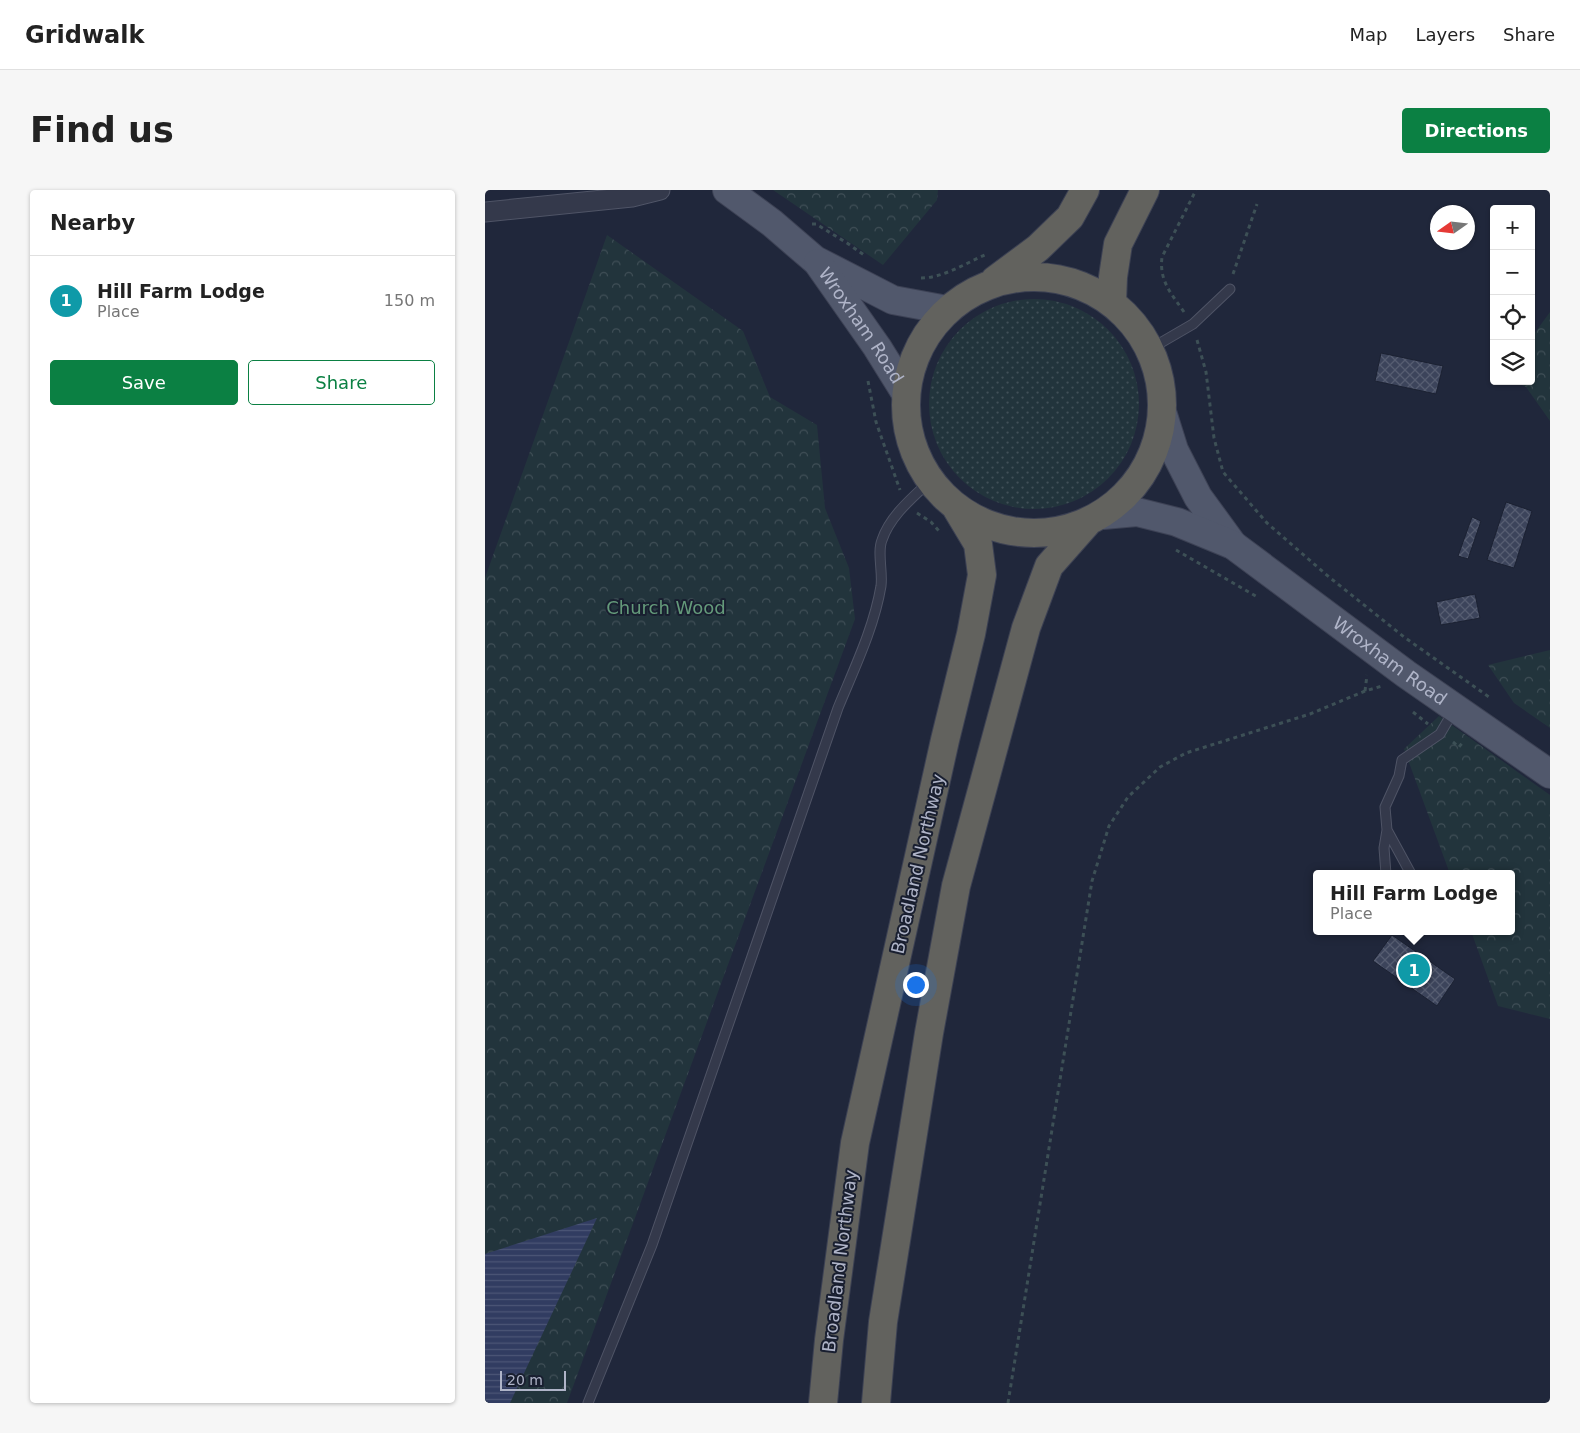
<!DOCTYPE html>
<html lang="en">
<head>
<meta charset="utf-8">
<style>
  :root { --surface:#fff; --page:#f6f6f6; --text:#222; --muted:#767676; --line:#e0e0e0; --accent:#0b8043 }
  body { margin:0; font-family:"DejaVu Sans",sans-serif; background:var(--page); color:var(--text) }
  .controls { position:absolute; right:15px; top:15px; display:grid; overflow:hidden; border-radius:5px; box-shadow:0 1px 4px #0004 }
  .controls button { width:45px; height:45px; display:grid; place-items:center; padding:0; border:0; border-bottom:1px solid var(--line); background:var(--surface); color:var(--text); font:25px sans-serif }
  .compass { position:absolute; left:945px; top:15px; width:45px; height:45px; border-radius:50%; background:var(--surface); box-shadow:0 1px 4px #0004; rotate:256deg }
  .scale { position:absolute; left:15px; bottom:12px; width:66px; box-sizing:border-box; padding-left:5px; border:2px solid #afb4c8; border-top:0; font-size:14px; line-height:18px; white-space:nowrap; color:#afb4c8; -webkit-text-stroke:4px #191f30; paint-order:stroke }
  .you { position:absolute; left:430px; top:794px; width:18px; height:18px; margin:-12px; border:4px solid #fff; border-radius:50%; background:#1a73e8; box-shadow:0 0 0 8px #1a73e833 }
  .badge { display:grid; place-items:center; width:32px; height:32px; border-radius:50%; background:var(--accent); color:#fff; font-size:16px; font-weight:700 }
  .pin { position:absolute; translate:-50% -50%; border:2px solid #fff; box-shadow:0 1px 5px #0006 }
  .popup { position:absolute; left:828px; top:680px; width:202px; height:65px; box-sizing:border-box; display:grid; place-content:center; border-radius:5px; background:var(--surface); filter:drop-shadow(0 1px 4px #0005); font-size:16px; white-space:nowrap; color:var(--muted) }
  .popup b { font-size:19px; color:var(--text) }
  .popup::after { content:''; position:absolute; left:50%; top:100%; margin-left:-10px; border:10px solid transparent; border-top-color:var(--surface) }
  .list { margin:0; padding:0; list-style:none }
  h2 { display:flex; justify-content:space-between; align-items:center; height:65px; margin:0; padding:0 20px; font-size:21px }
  h2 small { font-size:16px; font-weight:400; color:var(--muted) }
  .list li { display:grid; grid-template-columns:32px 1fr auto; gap:15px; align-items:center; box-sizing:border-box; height:90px; padding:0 20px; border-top:1px solid var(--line) }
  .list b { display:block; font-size:19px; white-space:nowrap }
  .list p { margin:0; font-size:16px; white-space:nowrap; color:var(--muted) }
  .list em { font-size:16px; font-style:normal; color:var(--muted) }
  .actions { display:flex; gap:10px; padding:15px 20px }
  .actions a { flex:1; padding:11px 0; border:1px solid var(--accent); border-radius:5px; text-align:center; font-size:18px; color:var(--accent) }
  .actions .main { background:var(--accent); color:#fff }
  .icon { flex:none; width:28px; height:28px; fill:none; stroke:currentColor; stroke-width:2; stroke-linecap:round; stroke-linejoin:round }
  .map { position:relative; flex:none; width:1065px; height:1213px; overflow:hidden; border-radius:5px }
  header { display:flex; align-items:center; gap:30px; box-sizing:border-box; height:70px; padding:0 25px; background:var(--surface); border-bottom:1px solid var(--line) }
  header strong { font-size:24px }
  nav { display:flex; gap:28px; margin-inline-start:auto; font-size:18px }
  .intro { display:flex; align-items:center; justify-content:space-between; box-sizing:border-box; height:120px; padding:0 30px }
  h1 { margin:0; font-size:35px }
  .button { padding:12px 22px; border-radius:5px; background:var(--accent); color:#fff; font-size:18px; font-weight:700 }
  main { display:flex; gap:30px; padding:0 30px }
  aside { flex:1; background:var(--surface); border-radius:5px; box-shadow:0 1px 4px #0004 }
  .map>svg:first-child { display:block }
</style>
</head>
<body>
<header>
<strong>Gridwalk</strong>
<nav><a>Map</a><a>Layers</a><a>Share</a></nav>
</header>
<div class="intro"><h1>Find us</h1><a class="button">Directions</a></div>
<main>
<aside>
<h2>Nearby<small></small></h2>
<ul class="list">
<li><span class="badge" style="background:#0f9aa8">1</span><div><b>Hill Farm Lodge</b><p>Place</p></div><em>150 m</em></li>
</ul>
<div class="actions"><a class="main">Save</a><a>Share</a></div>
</aside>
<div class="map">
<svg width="1065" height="1213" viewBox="0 0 1065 1213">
  <defs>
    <pattern id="grass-dots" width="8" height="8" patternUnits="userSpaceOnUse" patternTransform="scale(1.25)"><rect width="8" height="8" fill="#22343c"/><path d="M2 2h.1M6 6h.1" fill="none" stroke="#404f57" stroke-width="1.8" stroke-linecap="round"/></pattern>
    <pattern id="forest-crowns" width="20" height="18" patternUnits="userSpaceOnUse" patternTransform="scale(1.25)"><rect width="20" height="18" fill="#22343c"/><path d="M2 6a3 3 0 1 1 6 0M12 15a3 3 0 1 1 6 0" fill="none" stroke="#404f57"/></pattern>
    <pattern id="water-rules" width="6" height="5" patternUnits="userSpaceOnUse" patternTransform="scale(1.25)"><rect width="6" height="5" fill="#313c61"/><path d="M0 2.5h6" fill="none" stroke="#4c5676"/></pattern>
    <pattern id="building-cross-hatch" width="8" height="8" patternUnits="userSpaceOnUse" patternTransform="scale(1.25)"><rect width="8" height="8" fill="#3c445b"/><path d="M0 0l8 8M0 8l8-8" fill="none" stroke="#565d71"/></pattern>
  </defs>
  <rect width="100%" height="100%" fill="#20273b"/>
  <path fill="url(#grass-dots)" d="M444 214a105 105 0 1 1 210 0a105 105 0 1 1-210 0Z"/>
  <path fill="url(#forest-crowns)" d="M288,0h165l-1,10 -54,65z
    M122,45l136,96 27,66 47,28 8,83 24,60 6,51 -288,784h-82v-825z
    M1065,122v109l-24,-34 -13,-6h18v-43z
    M1065,460v78l-36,-25 -26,-38z
    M954,526l111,79v224l-52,-13 -27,-75h40v-57h-61l-46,-125z"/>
  <path fill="url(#water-rules)" d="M112,1028l-87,185h-25v-149z"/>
  <path fill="url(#building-cross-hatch)" stroke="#1b2132" d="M896,163l62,13 -7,28 -61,-13z
    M1021,312l26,9 -18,57 -27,-8z
    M987,327l9,4 -13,38 -10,-3z
    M990,404l5,24 -39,7 -5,-23z
    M907,745l63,44 -18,27 -64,-45z"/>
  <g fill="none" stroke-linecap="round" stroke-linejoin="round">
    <g stroke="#4f5466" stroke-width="11">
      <path id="service" d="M665,159l43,-25 37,-35
        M902,640l24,44
        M901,684l-2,-26 3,-18 -2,-23 14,-31 3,-16 38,-26 14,-24
        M103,1213l64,-158 186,-537c16,-39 36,-80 43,-122 2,-14 -4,-34 1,-46 8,-24 30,-42 48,-59"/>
    </g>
    <g stroke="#4f5466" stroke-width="21">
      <path id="minor" d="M0,22l147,-15 28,-7"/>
    </g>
    <g stroke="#3d4255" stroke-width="30">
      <g id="primary">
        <path d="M242,0l45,33 43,37 78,40 54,10"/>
        <path id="s1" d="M333,73l59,84 28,45"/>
        <path d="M678,225l11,35 24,47 35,48"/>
        <path id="s2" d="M618,325l34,-3 40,10 56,23 173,129 144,100"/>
      </g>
    </g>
    <g stroke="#3c4153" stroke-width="30">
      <path id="trunk" d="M421 215a128 128 0 1 1 256 0a128 128 0 1 1-256 0Z
        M510,90l43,-32 32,-31 15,-27
        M627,112l1,-25 5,-33 27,-54
        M338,1213l6,-63 26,-197 90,-403 26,-106 11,-59 -4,-31 -21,-35
        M391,1213l7,-81 46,-289 27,-147 70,-258 23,-62 38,-43"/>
    </g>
    <path stroke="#3d5056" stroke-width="3" stroke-dasharray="4 4" stroke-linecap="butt" d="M327,34h4l31,19 17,12
      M748,84l24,-70
      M436,88c22,0 45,-15 66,-24
      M699,122c-13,-19 -25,-31 -22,-55l34,-67
      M712,150l9,32 8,66 9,34 44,51 62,54 75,60 85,60 -1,3
      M383,191l8,41 24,68
      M432,323l14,9 8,9
      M691,360l83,48
      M880,501l2,-16
      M928,522l15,12
      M968,552l6,5 4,-5
      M523,1213l84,-522 17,-55 19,-29 32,-30 26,-14 124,-39 55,-23 17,-5"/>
    <use href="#service" stroke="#34394b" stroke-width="9"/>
    <use href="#minor" stroke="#34394b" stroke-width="19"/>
    <use href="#primary" stroke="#51586c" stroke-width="28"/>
    <use href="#trunk" stroke="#62625e" stroke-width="28"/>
  </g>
  <g text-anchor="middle" stroke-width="4" stroke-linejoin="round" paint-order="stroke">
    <g font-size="18" fill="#afb4c8" stroke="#191f30">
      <text dy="6" stroke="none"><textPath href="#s1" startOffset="76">Wroxham Road</textPath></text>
      <text dy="6" stroke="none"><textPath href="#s2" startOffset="331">Wroxham Road</textPath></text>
      <text transform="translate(433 674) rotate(-77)" y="6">Broadland Northway</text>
      <text transform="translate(355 1071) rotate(-83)" y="6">Broadland Northway</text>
    </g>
    <g font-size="18" fill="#649a7a" stroke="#191f30">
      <text x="181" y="424">Church Wood</text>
    </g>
  </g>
</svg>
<div class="controls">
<button>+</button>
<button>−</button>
<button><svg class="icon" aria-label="locate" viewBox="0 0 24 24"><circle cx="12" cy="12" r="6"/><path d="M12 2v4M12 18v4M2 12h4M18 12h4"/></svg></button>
<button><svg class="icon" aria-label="layers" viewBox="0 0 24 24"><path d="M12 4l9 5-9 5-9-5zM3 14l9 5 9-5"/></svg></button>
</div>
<svg class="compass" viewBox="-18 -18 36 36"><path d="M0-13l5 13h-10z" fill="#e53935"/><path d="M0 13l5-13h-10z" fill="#767676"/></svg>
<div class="scale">20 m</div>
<div class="you"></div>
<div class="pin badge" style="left:929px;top:780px;background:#0f9aa8">1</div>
<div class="popup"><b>Hill Farm Lodge</b>Place</div>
</div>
</main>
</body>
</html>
